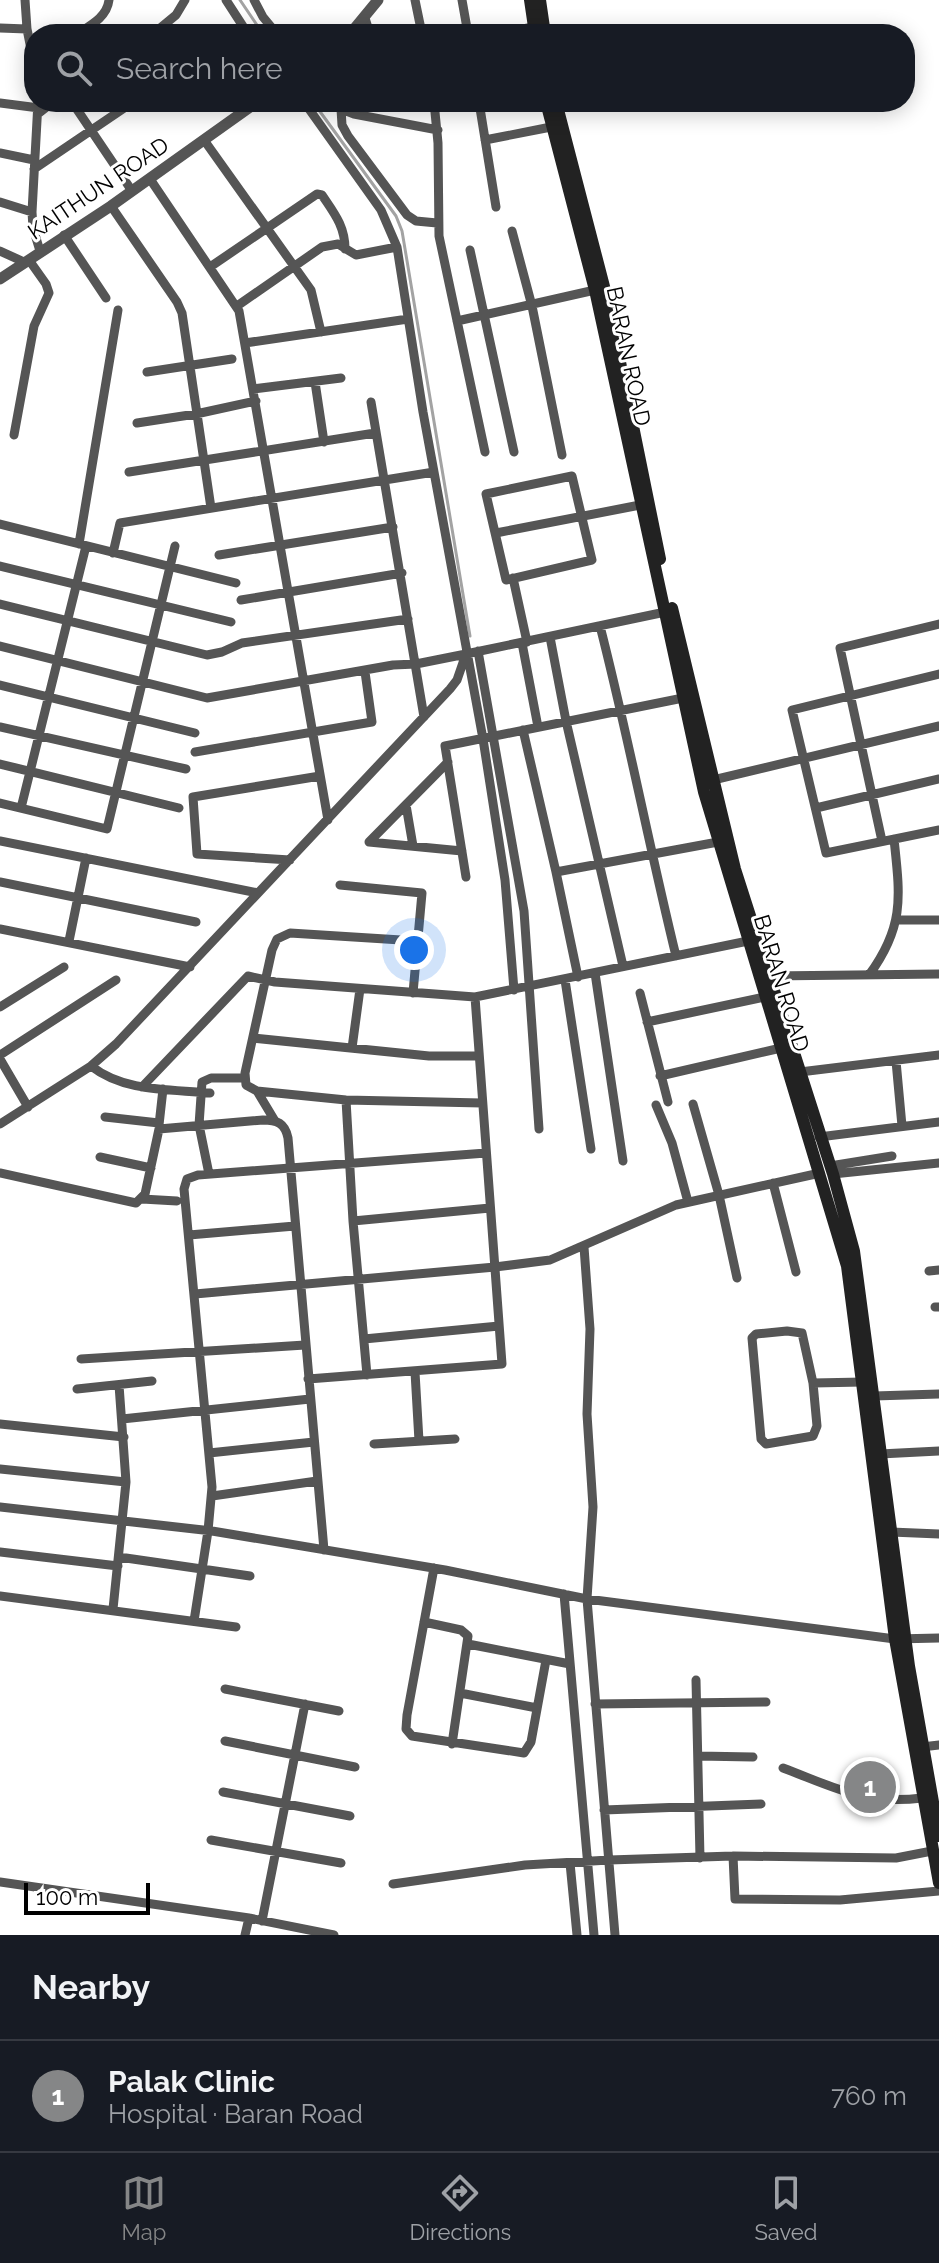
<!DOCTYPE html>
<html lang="en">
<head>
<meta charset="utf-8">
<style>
  :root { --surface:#171b24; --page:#20242c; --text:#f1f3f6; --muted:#9ea1a6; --line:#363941; --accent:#858687 }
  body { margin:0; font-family:Raleway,sans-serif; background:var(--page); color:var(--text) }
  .scale { position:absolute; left:24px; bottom:20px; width:126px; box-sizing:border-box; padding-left:8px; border:4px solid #000; border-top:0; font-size:22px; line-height:28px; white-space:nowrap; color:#000; -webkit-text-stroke:6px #fff; paint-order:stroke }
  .you { position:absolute; left:414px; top:950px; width:28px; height:28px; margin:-20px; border:6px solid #fff; border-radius:50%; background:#1a73e8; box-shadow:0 0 0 12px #1a73e833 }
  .badge { display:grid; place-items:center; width:52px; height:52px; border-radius:50%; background:var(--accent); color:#fff; font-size:26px; font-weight:700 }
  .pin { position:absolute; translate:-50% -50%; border:4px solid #fff; box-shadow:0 2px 8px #0006 }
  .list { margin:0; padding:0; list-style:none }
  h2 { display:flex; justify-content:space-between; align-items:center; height:104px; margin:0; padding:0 32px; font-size:34px }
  h2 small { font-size:26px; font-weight:400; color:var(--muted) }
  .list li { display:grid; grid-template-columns:52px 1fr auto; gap:24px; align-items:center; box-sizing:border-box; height:112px; padding:0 32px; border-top:2px solid var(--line) }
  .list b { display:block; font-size:30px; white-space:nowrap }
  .list p { margin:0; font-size:26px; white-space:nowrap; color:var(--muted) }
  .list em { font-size:26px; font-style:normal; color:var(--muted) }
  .icon { flex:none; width:44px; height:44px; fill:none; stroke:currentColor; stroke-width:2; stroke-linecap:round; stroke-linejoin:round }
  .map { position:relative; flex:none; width:939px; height:1935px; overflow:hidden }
  .search { position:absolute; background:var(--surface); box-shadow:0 4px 20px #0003; left:24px; right:24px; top:24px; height:88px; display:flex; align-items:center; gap:20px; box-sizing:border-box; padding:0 28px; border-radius:32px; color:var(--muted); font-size:30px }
  .sheet { height:216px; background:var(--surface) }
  nav { display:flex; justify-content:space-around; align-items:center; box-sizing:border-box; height:112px; border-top:2px solid var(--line); background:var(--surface); font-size:22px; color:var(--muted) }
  nav a { display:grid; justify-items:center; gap:4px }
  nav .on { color:var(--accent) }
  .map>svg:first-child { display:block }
</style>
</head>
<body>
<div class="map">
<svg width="939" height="1935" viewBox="0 0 939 1935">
  <rect width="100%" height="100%" fill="#fff"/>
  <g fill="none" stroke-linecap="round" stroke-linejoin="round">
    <path stroke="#a3a3a3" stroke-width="3" d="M240,0l23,34
      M313,102l83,114 6,15 68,405"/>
    <path stroke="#555" stroke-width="9" d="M25,0l2,29 7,35
      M226,0l22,34
      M254,0l9,17 14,17
      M415,0l7,34
      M462,0l6,34
      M365,18l5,16
      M0,28l27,1
      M77,34c14,-9 30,-17 32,-34
      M153,34l23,-19 9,-15
      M232,34l10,-7
      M497,34l36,-7
      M38,102l-6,110 1,16 7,23
      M72,102l60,89
      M304,102l77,108 16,37 26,165 60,327 22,141 9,110
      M333,102l8,7 13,5 84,16
      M434,102l4,41 1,93 46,216
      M479,102l17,105
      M0,103l39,5
      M341,109l1,16 6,11 59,79 9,6 21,2
      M39,113l14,-11
      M204,140l107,150 10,42
      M485,140l66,-13
      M0,153l34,7
      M34,169l99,-67
      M150,179l89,132 89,509
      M0,202l32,10
      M111,206l66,96 5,11 29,195
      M512,231l20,75 30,149
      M64,235l42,63
      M470,250l44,202
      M0,251l24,11
      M210,267l107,-73 5,1c12,18 23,31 23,54
      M237,306l85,-59 16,-3 18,11 41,-8
      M457,321l138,-31
      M245,343l163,-24
      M147,372l85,-13
      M315,382l9,60
      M253,389l88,-11
      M371,402l53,315
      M137,423l59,-9 60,-13
      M14,435l20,-109 15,-33 -3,-9 -17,-24
      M129,472l246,-39
      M572,476l20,84 -86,20 -20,-86z
      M0,524l236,59
      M496,533l144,-28
      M79,544l39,-234
      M113,553l7,-30 314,-51
      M219,555l174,-28
      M0,566l231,56
      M513,578l14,64
      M241,600l161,-27
      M0,604l207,51 15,-3 20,-9 166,-24
      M600,626c28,109 49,220 76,330
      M550,637l16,84 57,245
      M522,643l16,84
      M0,646l207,52 186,-33 23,-1 50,-10
      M478,651l46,260 15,218
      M939,674l-147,36 34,143 113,-23
      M0,685l195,48
      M0,727l186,42
      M523,730l33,142
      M195,752l177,-30 -7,-50
      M448,762l-79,80 93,9
      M0,764l179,44
      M713,780l226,-54
      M0,803l107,26 68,-283
      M406,805l7,41
      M21,808l65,-262
      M816,808l123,-29
      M0,841l258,52
      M882,841l-42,-193 99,-24
      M290,860l-93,-6 -4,-57 127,-21
      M466,877l-21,-131 238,-48
      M0,882l196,40
      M340,885l82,8 -9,100
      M896,920h43
      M0,929l190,38
      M69,941l17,-83
      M417,941l-127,-8 -13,6 -5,11 -27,123 1,12 11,6 89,9 136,3
      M595,973l28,188
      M869,975c36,-49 31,-79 25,-136
      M770,976l169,-2
      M578,977l-22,-105 162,-30
      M565,980l26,169
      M640,993l28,109
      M0,1007l64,-40
      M647,1022l118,-25
      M253,1038l176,18h50
      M352,1048l8,-59
      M0,1055l116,-75
      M0,1059l28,48
      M896,1061l6,65
      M91,1066c33,26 78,23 119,27
      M800,1072l139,-17
      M660,1076l121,-28
      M142,1087l106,-111 27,6 200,15 273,-56
      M257,1091l18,30
      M346,1100l7,121 14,154
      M693,1104l26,91 18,83
      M656,1105l16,38 16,59
      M105,1117l54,6
      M0,1124l91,-58 25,-22 334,-355 7,-9 9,-26 204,-43
      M159,1125l4,-36
      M819,1137l120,-15
      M100,1157l51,11
      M830,1166l62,-10
      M0,1173l136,30 9,-9 14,-65 104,-9c14,0 22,3 25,18l36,412
      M209,1174l-10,-49 3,-43 9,-4h33
      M833,1174l106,-11
      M773,1183l23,89
      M142,1199l35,2
      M353,1221l137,-13
      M189,1235l106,-9
      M584,1247l6,82 -3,85 6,93 -6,92 28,336
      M929,1271l10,-1
      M195,1294l300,-27 55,-7 126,-55 144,-32
      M935,1307h4
      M364,1339l135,-13
      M81,1359l224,-14
      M415,1372l4,69
      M308,1379l194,-15 -27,-367
      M813,1383l-11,-50 -15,-2 -31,3 -4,4 9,101 5,5 47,-8 4,-10 -4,-43 50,-1
      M77,1389l75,-8
      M874,1396l65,-2
      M122,1419l188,-20
      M0,1424l124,13
      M374,1444l81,-5
      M209,1453l105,-11
      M880,1454l59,-3
      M0,1469l126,13
      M212,1496l105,-15
      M0,1507l212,24 233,39 142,29 308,40 44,-1
      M891,1532l48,2
      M0,1552l118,14
      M119,1557l131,19
      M434,1568l-27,147 -1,14 6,7 112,17 7,-11 15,-82
      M564,1594l30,341
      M0,1596l236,31
      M113,1609l13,-127 -7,-97
      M194,1621l14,-90 4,-44 -28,-298 3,-10 11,-4 288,-22
      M424,1622l37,8 7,6 -16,108
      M468,1644l102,20
      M696,1680l4,178
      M225,1689l114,22
      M460,1693l77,15
      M595,1704l171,-2
      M225,1741l130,26
      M922,1747l17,-2
      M698,1756l55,1
      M783,1768c53,20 81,37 139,30
      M223,1792l127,24
      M604,1810l157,-6
      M211,1840l130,23
      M733,1856l2,43 105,1 99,-9
      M570,1863l7,72
      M0,1882l249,36 85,17
      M393,1884l132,-19 84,-5 124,-4 163,2 36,-7
      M262,1921l43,-217
      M245,1935l4,-17"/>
    <path stroke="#555" stroke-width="11" d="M350,34l28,-34
      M0,279l111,-73 146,-104"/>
    <path stroke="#222" stroke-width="12" d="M530,0l5,34
      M540,0l5,34
      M546,102l49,188 109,502 143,474 48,373 44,244
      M556,102l51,196 53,261
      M672,608l63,261 98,305 21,77 55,415 30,170"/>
  </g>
  <g text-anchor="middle" stroke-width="6" stroke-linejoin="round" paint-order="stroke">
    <g font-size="22" fill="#000" stroke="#fff">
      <text transform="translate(98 188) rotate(-34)" y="8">KAITHUN ROAD</text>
      <text transform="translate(629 356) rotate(78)" y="8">BARAN ROAD</text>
      <text transform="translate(782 983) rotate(73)" y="8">BARAN ROAD</text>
    </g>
  </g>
</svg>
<div class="scale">100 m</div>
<div class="you"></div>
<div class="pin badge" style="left:870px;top:1787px">1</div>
<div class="search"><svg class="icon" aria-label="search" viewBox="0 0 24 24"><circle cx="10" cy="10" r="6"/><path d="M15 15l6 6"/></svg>Search here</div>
</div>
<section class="sheet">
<h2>Nearby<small></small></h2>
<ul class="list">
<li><span class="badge">1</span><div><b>Palak Clinic</b><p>Hospital · Baran Road</p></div><em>760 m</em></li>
</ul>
</section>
<nav>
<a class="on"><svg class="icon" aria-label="map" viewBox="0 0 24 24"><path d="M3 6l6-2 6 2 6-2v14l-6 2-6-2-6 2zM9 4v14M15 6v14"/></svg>Map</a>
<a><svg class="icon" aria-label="directions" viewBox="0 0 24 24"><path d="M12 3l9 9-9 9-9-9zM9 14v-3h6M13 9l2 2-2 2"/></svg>Directions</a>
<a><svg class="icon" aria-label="saved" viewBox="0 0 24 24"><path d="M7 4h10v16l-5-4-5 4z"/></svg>Saved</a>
</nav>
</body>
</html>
